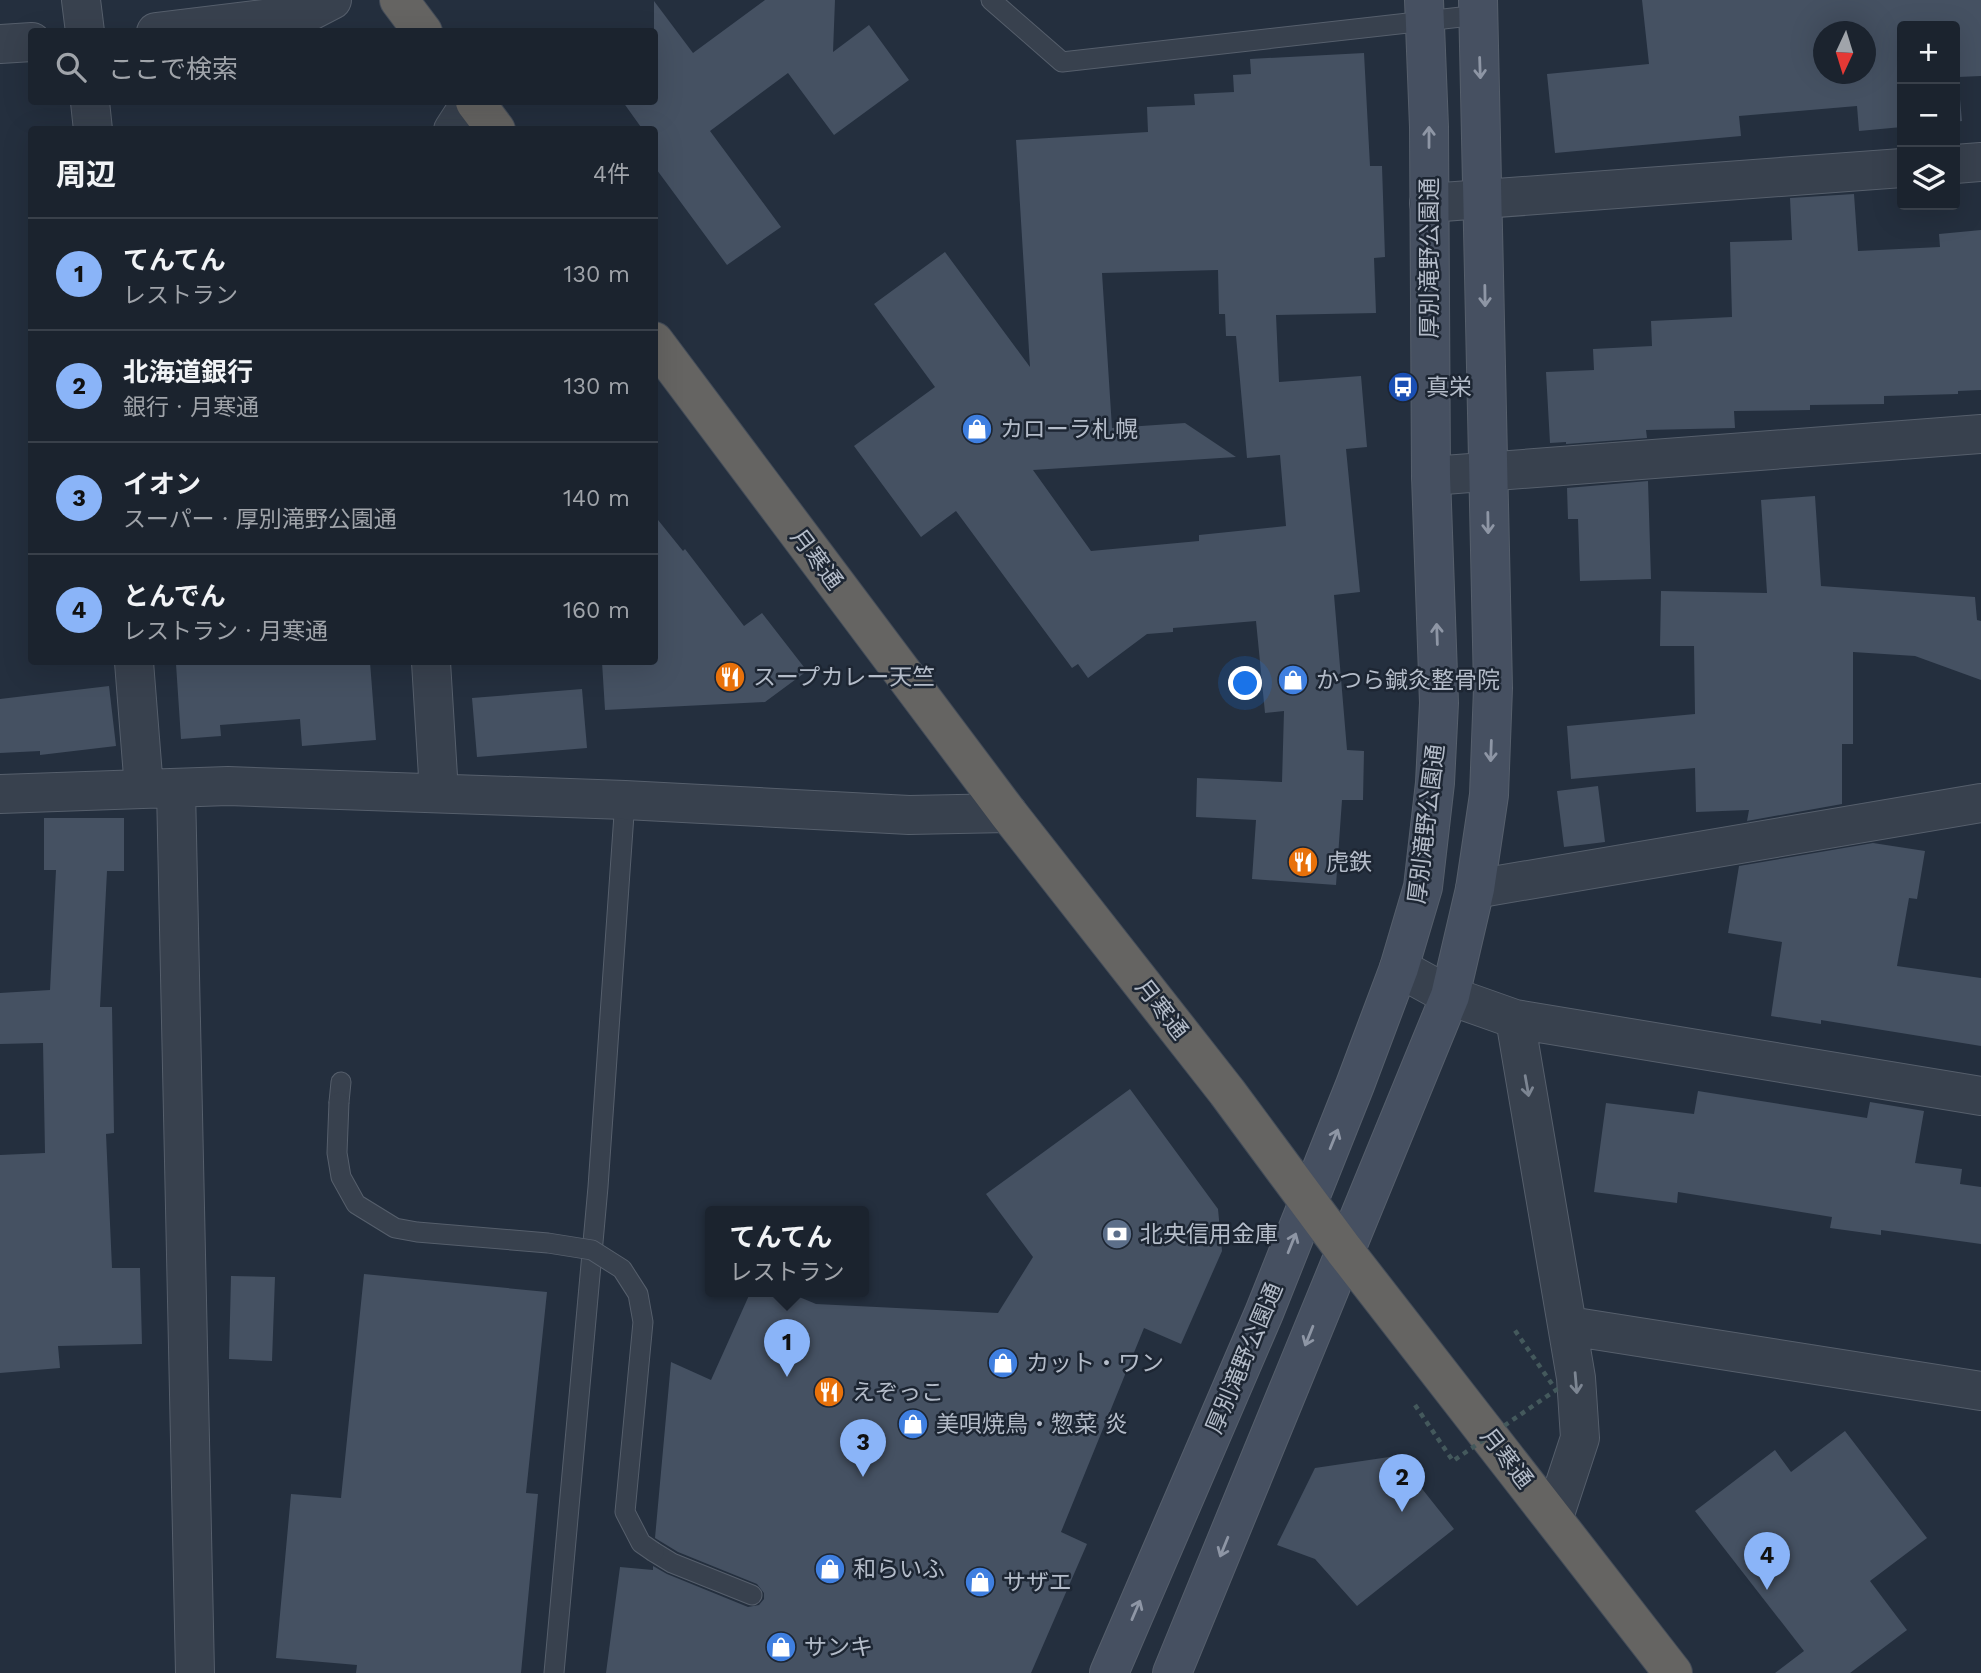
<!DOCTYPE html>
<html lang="ja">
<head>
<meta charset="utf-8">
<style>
  :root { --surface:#1b232e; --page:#242b36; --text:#f1f3f6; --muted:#a0a4aa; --line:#39404a; --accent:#8ab4f8 }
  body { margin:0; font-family:"Work Sans","Noto Sans JP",sans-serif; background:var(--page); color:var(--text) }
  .controls { position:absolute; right:21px; top:21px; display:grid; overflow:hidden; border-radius:7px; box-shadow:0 7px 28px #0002 }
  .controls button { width:63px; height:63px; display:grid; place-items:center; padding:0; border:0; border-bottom:2px solid var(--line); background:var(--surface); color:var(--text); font:35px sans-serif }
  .compass { position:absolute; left:1813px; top:21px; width:63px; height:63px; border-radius:50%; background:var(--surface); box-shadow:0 7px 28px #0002; rotate:184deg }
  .you { position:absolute; left:1246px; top:684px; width:24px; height:24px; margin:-18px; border:5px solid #fff; border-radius:50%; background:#1a73e8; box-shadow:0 0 0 10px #1a73e833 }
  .badge { display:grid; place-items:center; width:46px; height:46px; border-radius:50%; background:var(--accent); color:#111; font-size:23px; font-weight:700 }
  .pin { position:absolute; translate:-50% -58px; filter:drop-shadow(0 2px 4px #0008) }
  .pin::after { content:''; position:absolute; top:37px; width:24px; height:21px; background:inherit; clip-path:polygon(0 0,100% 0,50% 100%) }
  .popup { position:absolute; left:705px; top:1206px; width:164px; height:91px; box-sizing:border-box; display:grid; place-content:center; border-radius:7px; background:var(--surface); filter:drop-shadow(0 2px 5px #0005); font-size:23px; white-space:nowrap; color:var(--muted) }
  .popup b { font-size:26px; color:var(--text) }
  .popup::after { content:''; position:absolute; left:50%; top:100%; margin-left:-14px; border:14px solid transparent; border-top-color:var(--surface) }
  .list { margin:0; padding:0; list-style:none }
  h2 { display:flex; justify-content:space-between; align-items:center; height:91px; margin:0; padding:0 28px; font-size:30px }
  h2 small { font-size:23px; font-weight:400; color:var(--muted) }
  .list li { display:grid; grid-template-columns:46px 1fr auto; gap:21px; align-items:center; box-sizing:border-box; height:112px; padding:0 28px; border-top:2px solid var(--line) }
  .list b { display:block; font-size:26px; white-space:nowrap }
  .list p { margin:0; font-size:23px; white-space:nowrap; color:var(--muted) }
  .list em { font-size:23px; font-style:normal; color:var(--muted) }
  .icon { flex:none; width:38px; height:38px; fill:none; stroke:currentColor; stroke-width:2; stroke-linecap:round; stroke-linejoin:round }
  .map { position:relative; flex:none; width:1981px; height:1673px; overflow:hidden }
  .search { position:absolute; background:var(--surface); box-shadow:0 7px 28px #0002; left:28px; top:28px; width:630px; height:77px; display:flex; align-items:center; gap:18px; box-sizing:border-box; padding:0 24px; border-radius:7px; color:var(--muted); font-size:26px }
  .panel { position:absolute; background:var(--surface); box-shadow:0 7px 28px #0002; left:28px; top:126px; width:630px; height:539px; border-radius:7px }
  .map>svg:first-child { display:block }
</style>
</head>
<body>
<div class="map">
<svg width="1981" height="1673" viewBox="0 0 1981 1673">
  <rect width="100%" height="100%" fill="#242f3e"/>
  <path fill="#455162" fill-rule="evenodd" d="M765,0h70l-2,52 36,-27 40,55 -75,55 -46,-62 -78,58 71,96 -54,38 -73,-99v-36h-11l-20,-28h31v-101l39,52z
    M1642,0h339v76l-23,1 4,44 -7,1v-96h-53v101l-43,4 -2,-25 -118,10 2,20 -186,17 -8,-79 102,-10zM1824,32h42v42h-42z
    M1364,53l6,113h12l3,91 -11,1 2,55 -100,2 3,67 82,-6 6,71 -21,2 14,143 -26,3 13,155 17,1 -1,49h-21l-6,85 -84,-6 4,-59 -60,-3 1,-39 85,4 2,-71 -19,2 -9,-92 -83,7v4l-26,2 -59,44 -10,-14 -6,4 -116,-157 -35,26 -67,-91 81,-59 -61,-83 71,-52 85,115 -14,-227 132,-8 -1,-25 48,-2 -1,-11 40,-2 -1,-17 18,-1 -1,-15zM1218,270l1,44h6l1,22h10l11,122 33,-3 6,71 -87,9v6l-108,10 -58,-81 203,-13 -51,-34 -73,5 -10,-155z
    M1854,194l4,57 82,-4 -1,-13 42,-4v160l-23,1v3l-74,2v8l-74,1v5l-76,1 1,17 -89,2 1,8 -81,6v-2l-16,1 -4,-71 48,-2 -1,-21 59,-3 -1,-25 81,-4 -2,-75 62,-2 -2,-42z
    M1648,481l3,98 -71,2 -2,-62h-10l-1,-31z
    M1815,496l6,90 154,11 2,23 4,1v59l-66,-24 -62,-4v92h-11v60l-95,17 2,-11 -53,2 -1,-44 -124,11 -4,-53 128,-12 -1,-68h-34l1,-55 106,2 -6,-93z
    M654,515l29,36 2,-2 59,77 18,-13 45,58 -42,31 -160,8 -3,-48h52z
    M206,662h164l6,78 -74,6 -2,-27 -80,6 1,11 -40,3 -5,-75z
    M109,686l7,60 -76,9v-4l-40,2v-54z
    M582,689l5,59 -110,9 -5,-59z
    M1598,786l7,56 -41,5 -7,-56z
    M44,818h80v53h-17l-7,136h12l2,126 -8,1 6,134h28l2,76 -84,2 2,22 -60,5v-218l45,-2 -2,-110 -43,1v-51l50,-3 6,-120h-12z
    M1873,843l52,8 -8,48 -8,-1 -12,68 84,12v68l-160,-26v4l-50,-8 11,-74 -54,-9 11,-67z
    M1130,1089l88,120 4,42 -41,93 -37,-16 -83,204 26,12 -56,129h-425l14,-106 33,3v-4l14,8 81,33 11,-2 5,-6v-6l-7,-9 -79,-32 -23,-14 16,-176 40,18 40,-89h34l31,13 182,9 35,-56 -47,-63z
    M1698,1091l169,27 3,-16 54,9 -9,52 47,6 -2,15 21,3v57l-100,-14v5l-51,-7 2,-11 -154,-25 -1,11 -83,-11 12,-89 88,11z
    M364,1274l183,18 -21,201 12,1 -17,179h-165l1,-8 -81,-7 15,-164 50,4z
    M231,1276l44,1 -3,84 -43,-2z
    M1845,1431l82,107 -57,43 37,49 -57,43h-75l29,-22 -109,-140 80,-61 16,22z
    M1396,1456l58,73 -97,77 -42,-47 -38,-14 38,-77z"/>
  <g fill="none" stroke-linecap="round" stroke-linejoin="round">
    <g stroke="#565f6c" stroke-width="21">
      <path id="service" d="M991,0l71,62 417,-47
        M339,1102l2,-20
        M654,1552l18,11 80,32
        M554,1673l44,-486 27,-387"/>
    </g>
    <g stroke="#565f6c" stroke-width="40">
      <path id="minor" d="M81,0l4,32
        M156,32l149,-18 27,-14
        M0,44l32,-2
        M90,102l3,28
        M453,130l18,-28
        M1955,164l26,-2
        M1429,203l473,-35
        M1431,476l550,-42
        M134,662l10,127
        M431,662l8,131
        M176,789l19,884
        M0,794l228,-8 397,14 284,15 99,-2
        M1475,889l506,-86
        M1399,968l51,28 65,23 466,77
        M1515,1019l61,359 4,60 -26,79
        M1569,1326l412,65"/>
    </g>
    <g stroke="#565f6c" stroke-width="40">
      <path id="secondary" d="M1109,1673l155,-360 91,-228 44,-117 24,-81 12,-104 4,-80 -8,-227 -2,-349 -5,-127
        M1172,1673l278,-677 25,-107 14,-94 4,-107 -15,-688"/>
    </g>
    <g stroke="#434c59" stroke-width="40">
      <path id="trunk" d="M399,0l24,32
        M475,102l21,28
        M654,341l354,472 219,279 117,158 329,423"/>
    </g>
    <use href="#service" stroke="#38414e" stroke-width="19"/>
    <use href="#minor" stroke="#38414e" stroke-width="38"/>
    <use href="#secondary" stroke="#465061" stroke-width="38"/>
    <use href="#trunk" stroke="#656462" stroke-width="38"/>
    <g stroke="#565f6c" stroke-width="21" stroke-linecap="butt">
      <path id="service-bridge" d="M339,1102l-2,51 4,24 15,27 39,24 22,4 131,11 44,7 30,19 16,25 5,28 -18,190 16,31 13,9"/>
    </g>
    <path stroke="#44595c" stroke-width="4.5" stroke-dasharray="5 5" stroke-linecap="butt" d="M1415,1405l38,56 103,-71 -42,-61"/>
    <use href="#service-bridge" stroke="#38414e" stroke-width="19"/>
  </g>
  <defs><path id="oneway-shaft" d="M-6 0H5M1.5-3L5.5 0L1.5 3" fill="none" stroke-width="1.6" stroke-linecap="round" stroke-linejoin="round" transform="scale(1.75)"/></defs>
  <g stroke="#8e96a5">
    <use href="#oneway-shaft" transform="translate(1480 68) rotate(88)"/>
    <use href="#oneway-shaft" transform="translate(1429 137) rotate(-90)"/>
    <use href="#oneway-shaft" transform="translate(1485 296) rotate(89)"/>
    <use href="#oneway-shaft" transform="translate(1488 523) rotate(89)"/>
    <use href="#oneway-shaft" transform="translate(1437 634) rotate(-92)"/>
    <use href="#oneway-shaft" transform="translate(1491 751) rotate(92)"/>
    <use href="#oneway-shaft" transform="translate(1334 1139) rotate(-68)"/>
    <use href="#oneway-shaft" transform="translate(1292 1243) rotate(-68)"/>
    <use href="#oneway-shaft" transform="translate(1309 1336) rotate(112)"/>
    <use href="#oneway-shaft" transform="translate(1224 1547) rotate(112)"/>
    <use href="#oneway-shaft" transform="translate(1136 1610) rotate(-67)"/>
  </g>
  <g stroke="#7c8592">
    <use href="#oneway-shaft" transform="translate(1527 1086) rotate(80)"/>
    <use href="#oneway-shaft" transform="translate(1576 1383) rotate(85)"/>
  </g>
  <defs>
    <g id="bus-disc" transform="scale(1.575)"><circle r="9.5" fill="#1a4fb4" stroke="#1d2633"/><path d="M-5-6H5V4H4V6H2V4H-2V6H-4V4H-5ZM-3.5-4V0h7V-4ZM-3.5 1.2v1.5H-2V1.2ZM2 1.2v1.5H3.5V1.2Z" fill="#fff"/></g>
    <g id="shop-disc" transform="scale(1.575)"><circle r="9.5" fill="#3f7fe0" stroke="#1d2633"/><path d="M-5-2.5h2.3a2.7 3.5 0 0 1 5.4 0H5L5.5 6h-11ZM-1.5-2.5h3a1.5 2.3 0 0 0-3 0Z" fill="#fff"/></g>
    <g id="restaurant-disc" transform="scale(1.575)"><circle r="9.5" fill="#e8710a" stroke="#1d2633"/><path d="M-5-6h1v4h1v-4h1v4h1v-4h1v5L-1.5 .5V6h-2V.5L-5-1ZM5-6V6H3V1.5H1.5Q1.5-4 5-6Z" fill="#fff"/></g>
    <g id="bank-disc" transform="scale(1.575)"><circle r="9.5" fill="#5c6f8a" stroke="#1d2633"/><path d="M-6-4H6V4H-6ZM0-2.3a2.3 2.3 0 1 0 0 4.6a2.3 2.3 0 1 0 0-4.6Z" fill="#fff"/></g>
  </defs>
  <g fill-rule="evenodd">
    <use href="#bus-disc" x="1403" y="387"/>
    <use href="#shop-disc" x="977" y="429"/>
    <use href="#restaurant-disc" x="730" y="677"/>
    <use href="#shop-disc" x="1293" y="680"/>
    <use href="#restaurant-disc" x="1303" y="862"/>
    <use href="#bank-disc" x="1117" y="1234"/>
    <use href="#shop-disc" x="1003" y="1363"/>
    <use href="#restaurant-disc" x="829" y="1392"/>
    <use href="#shop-disc" x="913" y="1424"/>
    <use href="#shop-disc" x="830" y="1569"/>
    <use href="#shop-disc" x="980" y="1582"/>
    <use href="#shop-disc" x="781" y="1647"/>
  </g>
  <g text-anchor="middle" stroke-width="5" stroke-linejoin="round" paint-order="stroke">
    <g font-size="23" fill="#b4bcc9" stroke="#1d2633">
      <text transform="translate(1429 258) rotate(-90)" y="8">厚別滝野公園通</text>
      <text transform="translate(817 559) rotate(53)" y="8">月寒通</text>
      <text transform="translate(1426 824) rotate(-83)" y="8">厚別滝野公園通</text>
      <text transform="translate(1162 1009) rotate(52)" y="8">月寒通</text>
      <text transform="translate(1244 1358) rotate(-67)" y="8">厚別滝野公園通</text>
      <text transform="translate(1507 1458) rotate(52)" y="8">月寒通</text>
    </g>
    <g font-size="23" fill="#b4bcc9" stroke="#1d2633" text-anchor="start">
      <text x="1426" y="395">真栄</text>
      <text x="1000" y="437">カローラ札幌</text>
      <text x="753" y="685">スープカレー天竺</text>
      <text x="1316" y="688">かつら鍼灸整骨院</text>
      <text x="1326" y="870">虎鉄</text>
      <text x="1140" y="1242">北央信用金庫</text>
      <text x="1026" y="1371">カット・ワン</text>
      <text x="852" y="1400">えぞっこ</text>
      <text x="936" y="1432">美唄焼鳥・惣菜 炎</text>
      <text x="853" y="1577">和らいふ</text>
      <text x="1003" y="1590">サザエ</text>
      <text x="804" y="1655">サンキ</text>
    </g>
  </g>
</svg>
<div class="controls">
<button>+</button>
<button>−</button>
<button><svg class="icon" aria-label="layers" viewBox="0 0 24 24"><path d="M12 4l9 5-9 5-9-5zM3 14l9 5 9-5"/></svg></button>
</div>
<svg class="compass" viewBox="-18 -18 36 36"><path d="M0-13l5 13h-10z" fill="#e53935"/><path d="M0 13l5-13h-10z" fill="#a0a4aa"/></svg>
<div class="you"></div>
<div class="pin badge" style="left:787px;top:1377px">1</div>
<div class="popup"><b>てんてん</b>レストラン</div>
<div class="pin badge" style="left:1402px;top:1512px">2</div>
<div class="pin badge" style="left:863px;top:1477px">3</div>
<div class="pin badge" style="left:1767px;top:1590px">4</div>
<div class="search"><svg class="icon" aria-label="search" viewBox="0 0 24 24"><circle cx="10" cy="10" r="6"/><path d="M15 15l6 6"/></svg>ここで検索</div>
<section class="panel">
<h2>周辺<small>4件</small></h2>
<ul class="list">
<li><span class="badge">1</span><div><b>てんてん</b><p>レストラン</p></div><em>130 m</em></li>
<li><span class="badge">2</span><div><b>北海道銀行</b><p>銀行 · 月寒通</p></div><em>130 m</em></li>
<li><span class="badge">3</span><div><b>イオン</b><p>スーパー · 厚別滝野公園通</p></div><em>140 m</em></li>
<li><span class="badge">4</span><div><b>とんでん</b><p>レストラン · 月寒通</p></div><em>160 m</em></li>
</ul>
</section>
</div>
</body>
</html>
